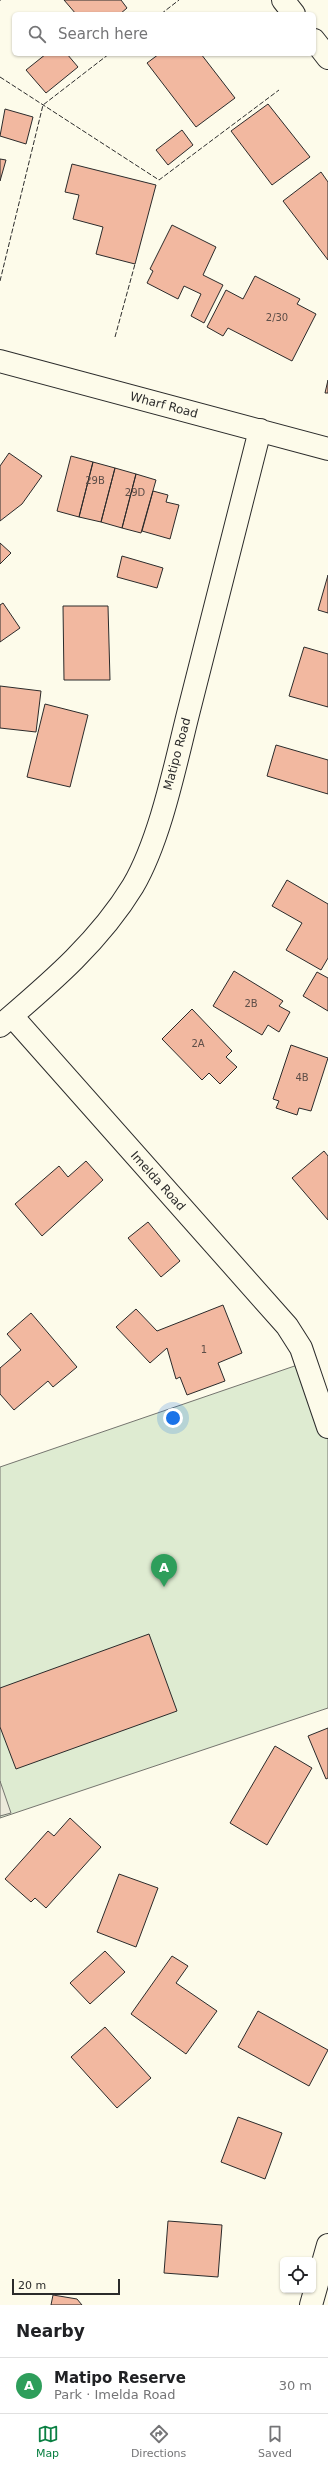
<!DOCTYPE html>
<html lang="en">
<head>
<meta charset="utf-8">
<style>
  :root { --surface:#fff; --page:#f2f2f2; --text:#202124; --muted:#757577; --line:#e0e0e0; --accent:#0b8043 }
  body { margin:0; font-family:"DejaVu Sans",sans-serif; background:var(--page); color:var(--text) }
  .controls { position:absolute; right:12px; bottom:12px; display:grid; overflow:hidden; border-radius:6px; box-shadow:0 1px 3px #0004 }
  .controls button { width:36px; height:36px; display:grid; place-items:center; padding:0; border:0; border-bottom:1px solid var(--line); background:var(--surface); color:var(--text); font:20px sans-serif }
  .scale { position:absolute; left:12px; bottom:10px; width:108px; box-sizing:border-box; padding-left:4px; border:2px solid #2b2b2b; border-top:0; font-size:11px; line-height:14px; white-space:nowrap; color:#2b2b2b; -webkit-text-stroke:3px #fdfbea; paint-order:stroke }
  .you { position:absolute; left:173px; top:1418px; width:14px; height:14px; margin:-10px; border:3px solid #fff; border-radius:50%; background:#1a73e8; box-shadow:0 0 0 6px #1a73e833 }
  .badge { display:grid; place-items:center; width:26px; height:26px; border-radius:50%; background:var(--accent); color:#fff; font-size:13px; font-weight:700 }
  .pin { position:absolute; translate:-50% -33px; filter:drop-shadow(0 1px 2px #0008) }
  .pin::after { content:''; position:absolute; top:21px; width:14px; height:12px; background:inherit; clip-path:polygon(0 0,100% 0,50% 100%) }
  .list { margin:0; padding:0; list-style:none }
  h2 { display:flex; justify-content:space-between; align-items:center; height:52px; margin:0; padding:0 16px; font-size:17px }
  h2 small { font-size:13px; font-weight:400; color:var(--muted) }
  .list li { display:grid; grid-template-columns:26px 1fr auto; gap:12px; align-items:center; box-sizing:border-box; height:56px; padding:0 16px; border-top:1px solid var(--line) }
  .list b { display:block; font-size:15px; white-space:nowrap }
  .list p { margin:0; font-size:13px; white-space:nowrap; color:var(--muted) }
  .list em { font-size:13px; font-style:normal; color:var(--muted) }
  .icon { flex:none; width:22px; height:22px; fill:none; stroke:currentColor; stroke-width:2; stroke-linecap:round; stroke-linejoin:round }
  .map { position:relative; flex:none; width:328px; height:2305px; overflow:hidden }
  .search { position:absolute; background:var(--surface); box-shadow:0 1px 3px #0004; left:12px; right:12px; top:12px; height:44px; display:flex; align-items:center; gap:10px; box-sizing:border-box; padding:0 14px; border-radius:6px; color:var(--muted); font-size:15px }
  .sheet { height:108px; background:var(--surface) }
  nav { display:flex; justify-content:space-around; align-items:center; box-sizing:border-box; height:56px; border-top:1px solid var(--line); background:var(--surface); font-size:11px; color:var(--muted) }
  nav a { display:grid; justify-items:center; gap:2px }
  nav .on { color:var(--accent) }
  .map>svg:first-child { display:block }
</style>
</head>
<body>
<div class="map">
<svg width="328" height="2305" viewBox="0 0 328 2305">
  <rect width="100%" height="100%" fill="#fdfbea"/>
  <path fill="#deebd1" stroke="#74746e" d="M315,1359l13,34v315l-328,110v-351z"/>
  <path fill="#eceadb" stroke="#74746e" d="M0,1781l11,32 -11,3z"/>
  <path fill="#f2b8a0" stroke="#2b2b2b" d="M64,0h57l6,8 -7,6h-44z
    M46,54h21l11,13 -32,26 -20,-23z
    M159,54h42l34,44 -39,29 -49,-64z
    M268,104l42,53 -38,28 -41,-54z
    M5,109l28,8 -7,27 -26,-8z
    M182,130l11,15 -25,20 -12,-15z
    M0,159l6,1 -6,21z
    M72,164l84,21 -21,79 -39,-10 7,-27 -30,-8 6,-24 -14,-3z
    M321,172l7,10v78l-45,-59z
    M172,225l44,22 -13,28 20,10 -19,38 -13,-7 10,-22 -17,-8 -6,13 -31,-16 6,-12 -3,-2z
    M255,276l45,23 -3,5 19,10 -24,47 -64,-33 -5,8 -16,-9 19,-37 17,9z
    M328,380v13h-3z
    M9,453l33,23 -20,28 -22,17v-55z
    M71,456l22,6 -14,55 -22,-6z
    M93,462l22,6 -14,54 -22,-5z
    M115,468l21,6 -14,54 -21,-6z
    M136,474l20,6 -15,53 -19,-5z
    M153,491l15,4 -2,7 13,3 -9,34 -28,-8z
    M0,543l11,10 -11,11z
    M122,556l41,12 -6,20 -40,-11z
    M328,575v38l-10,-3z
    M3,603l17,25 -20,14v-37z
    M63,606h45l2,74h-46z
    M304,647l24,7v53l-39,-11z
    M0,686l41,5 -5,41 -36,-4z
    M45,704l43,11 -18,72 -43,-10z
    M276,745l52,15v34l-61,-18z
    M287,880l41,24v54l-7,12 -35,-20 16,-27 -30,-17z
    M234,971l49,30 -4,5 11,6 -11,20 -11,-7 -6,10 -49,-29z
    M317,972l11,6v33l-25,-15z
    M192,1009l40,42 -6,6 11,10 -17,17 -11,-11 -7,7 -40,-41z
    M291,1045l37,13 -17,53 -12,-3 -2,7 -21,-7 3,-7 -6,-2z
    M324,1151l4,5v64l-36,-42z
    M86,1161l17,19 -61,56 -27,-32 44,-38 9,11z
    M148,1222l32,39 -19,16 -33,-39z
    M223,1305l19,48 -24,10 7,18 -38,14 -7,-18 -4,2 -9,-31 -17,15 -34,-36 20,-18 21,22z
    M31,1313l46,54 -24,20 -5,-6 -34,29 -14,-16v-26l21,-18 -14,-16z
    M149,1634l28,77 -161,58 -16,-42v-39z
    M328,1728v50l-2,1 -18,-43z
    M275,1746l37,22 -45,77 -37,-22z
    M70,1818l31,29 -55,61 -11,-10 -4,4 -26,-23 43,-48 6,5z
    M119,1874l39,14 -22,59 -39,-15z
    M105,1951l20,21 -35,32 -20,-21z
    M172,1956l16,10 -12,17 41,28 -31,43 -55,-40z
    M258,2011l70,39 -19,36 -71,-39z
    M105,2027l46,51 -34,30 -46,-51z
    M238,2117l44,16 -17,46 -44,-17z
    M168,2221l54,4 -4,52 -54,-4z
    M53,2295l24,4 5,6h-31z"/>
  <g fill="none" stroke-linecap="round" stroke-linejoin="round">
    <g stroke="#2b2b2b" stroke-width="24">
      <path id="minor" d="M283,0l11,14
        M314,40l14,18
        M0,361l328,88
        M12,1016l275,310 14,22 27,79
        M0,1026c49,-42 99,-84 133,-140 27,-46 42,-120 55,-172 24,-95 48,-189 72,-284
        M311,2305l17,-60"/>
    </g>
    <use href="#minor" stroke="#fdfbea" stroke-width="22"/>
    <path stroke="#2b2b2b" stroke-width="1" stroke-dasharray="5 2" stroke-linecap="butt" d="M0,0h1
      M161,14l18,-14
      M0,77l159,103 120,-90
      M0,281l43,-176 66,-51
      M115,337l20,-73"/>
  </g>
  <g text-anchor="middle" stroke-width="3" stroke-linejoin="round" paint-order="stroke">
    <g font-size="10" fill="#5d4e48">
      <text x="277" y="321">2/30</text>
      <text x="95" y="484">29B</text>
      <text x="135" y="496">29D</text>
      <text x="251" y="1007">2B</text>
      <text x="198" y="1047">2A</text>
      <text x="302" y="1081">4B</text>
      <text x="204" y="1353">1</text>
    </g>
    <g font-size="12" fill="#2b2b2b" stroke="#fdfbea">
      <text transform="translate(164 405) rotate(15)" y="4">Wharf Road</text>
      <text transform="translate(177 754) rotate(-75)" y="4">Matipo Road</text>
      <text transform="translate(158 1181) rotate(48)" y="4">Imelda Road</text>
    </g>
  </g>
</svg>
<div class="controls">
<button><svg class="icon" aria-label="locate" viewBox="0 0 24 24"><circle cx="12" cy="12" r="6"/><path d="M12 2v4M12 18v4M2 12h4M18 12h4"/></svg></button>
</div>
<div class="scale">20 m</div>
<div class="you"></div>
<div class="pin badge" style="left:164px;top:1587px;background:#2e9e5b">A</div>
<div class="search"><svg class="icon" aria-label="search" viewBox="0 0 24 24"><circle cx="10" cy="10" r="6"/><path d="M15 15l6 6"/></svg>Search here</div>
</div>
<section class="sheet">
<h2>Nearby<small></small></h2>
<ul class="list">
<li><span class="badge" style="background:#2e9e5b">A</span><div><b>Matipo Reserve</b><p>Park · Imelda Road</p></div><em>30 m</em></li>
</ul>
</section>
<nav>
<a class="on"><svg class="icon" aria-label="map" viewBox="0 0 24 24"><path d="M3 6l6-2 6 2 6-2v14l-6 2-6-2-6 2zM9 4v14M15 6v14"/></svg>Map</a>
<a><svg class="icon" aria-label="directions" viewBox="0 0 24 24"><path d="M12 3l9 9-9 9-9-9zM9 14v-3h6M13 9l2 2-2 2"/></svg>Directions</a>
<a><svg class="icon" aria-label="saved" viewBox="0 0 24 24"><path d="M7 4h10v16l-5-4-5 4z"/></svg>Saved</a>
</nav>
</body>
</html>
